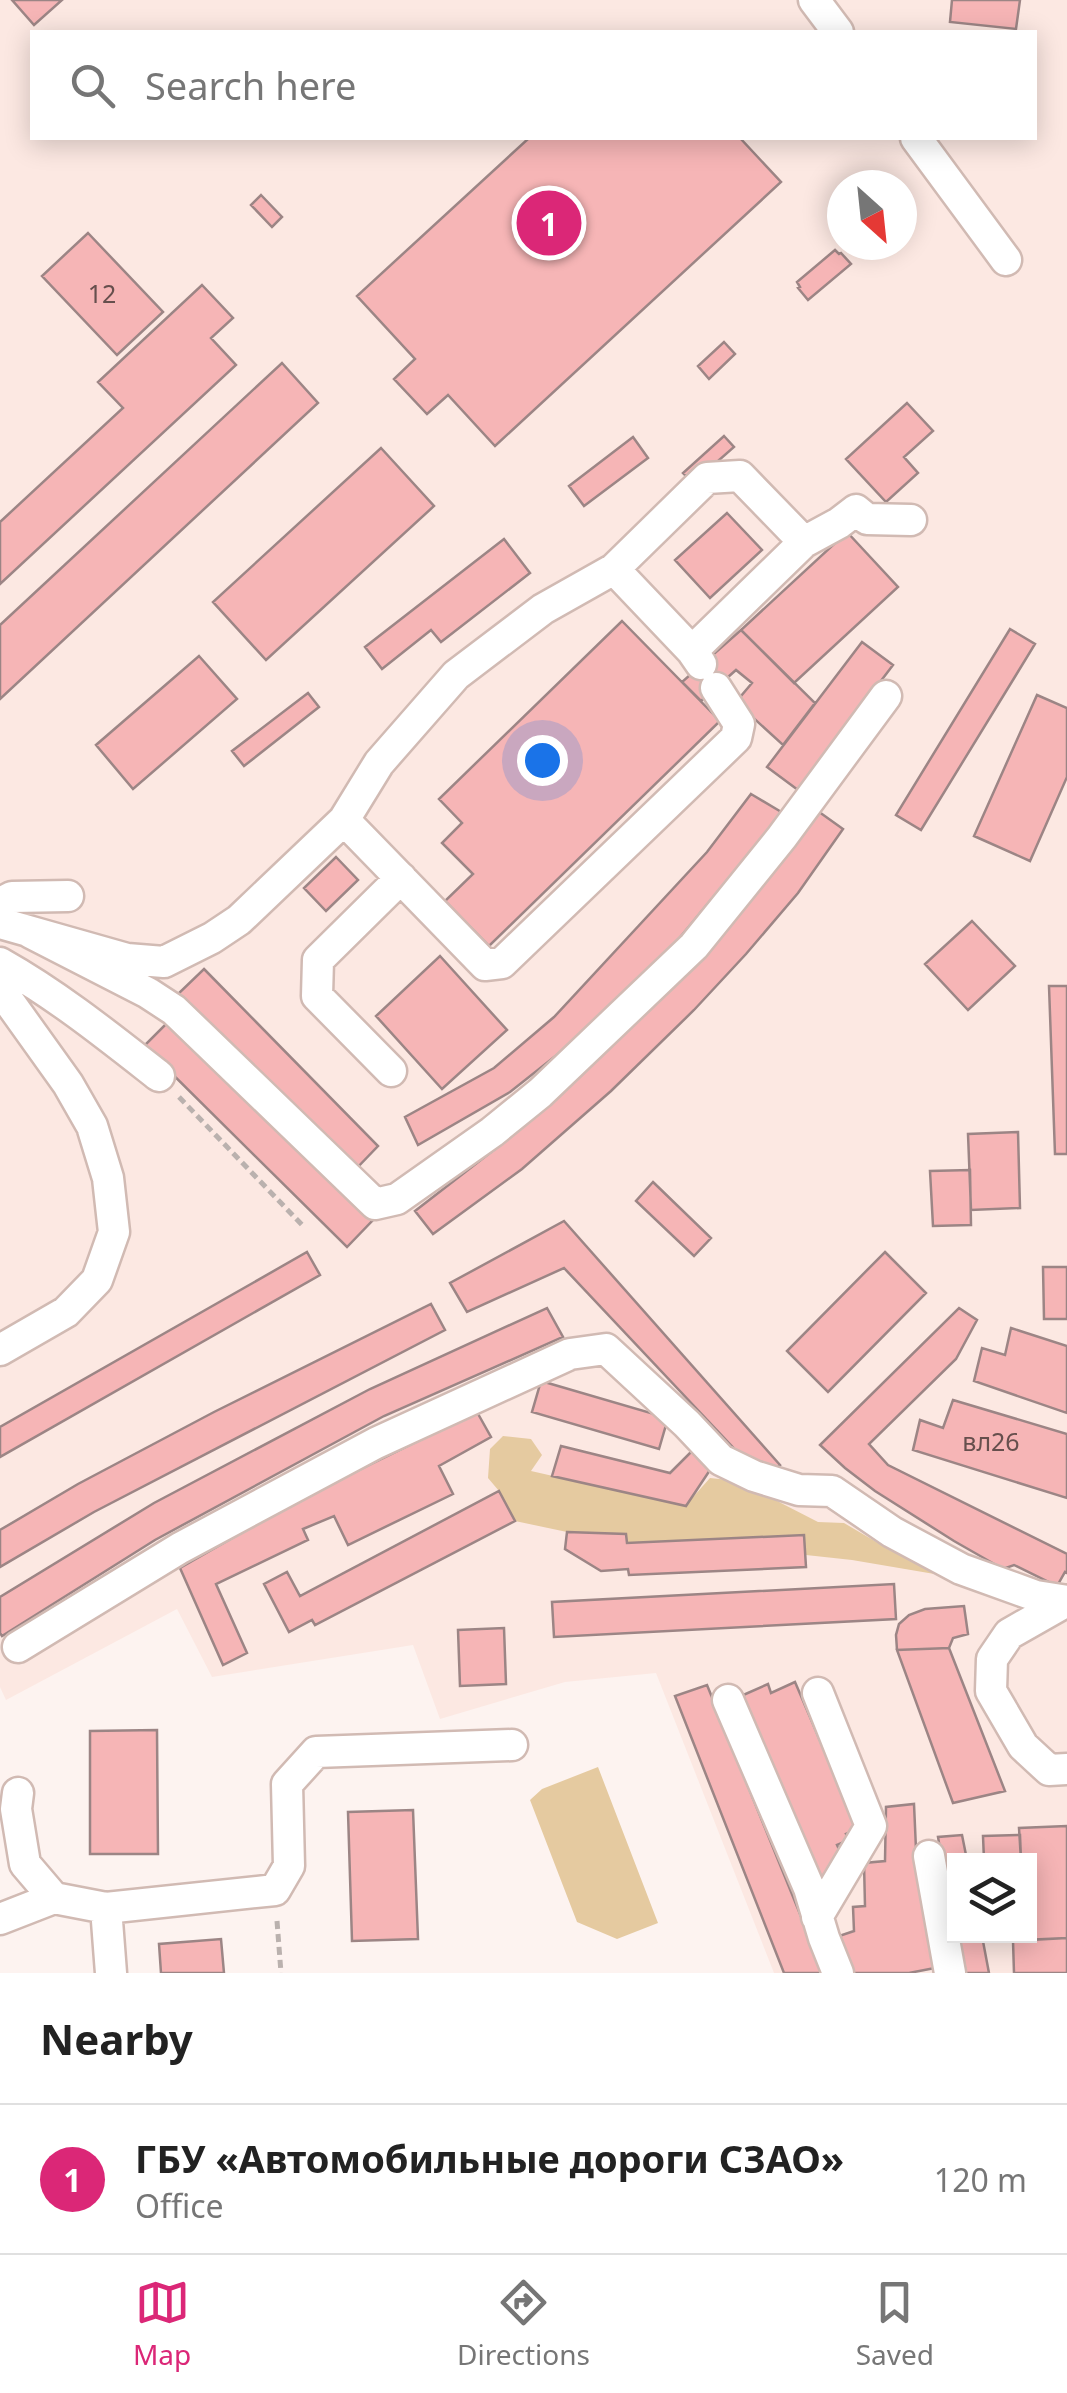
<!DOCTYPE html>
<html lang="en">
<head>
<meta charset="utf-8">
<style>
  :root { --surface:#fff; --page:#f2f2f2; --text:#222; --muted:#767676; --line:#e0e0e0; --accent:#db2777 }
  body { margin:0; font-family:"Noto Sans",sans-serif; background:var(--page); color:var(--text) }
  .controls { position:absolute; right:30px; bottom:30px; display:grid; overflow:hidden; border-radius:0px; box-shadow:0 5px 25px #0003 }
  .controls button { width:90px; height:90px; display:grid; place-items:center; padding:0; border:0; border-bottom:2px solid var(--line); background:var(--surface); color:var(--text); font:50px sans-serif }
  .compass { position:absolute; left:827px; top:170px; width:90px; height:90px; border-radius:50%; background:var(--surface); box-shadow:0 5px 25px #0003; rotate:153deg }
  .you { position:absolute; left:542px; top:760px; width:35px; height:35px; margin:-25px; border:8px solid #fff; border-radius:50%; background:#1a73e8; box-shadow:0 0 0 15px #1a73e833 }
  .badge { display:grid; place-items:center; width:65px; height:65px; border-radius:50%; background:var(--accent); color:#fff; font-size:32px; font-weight:700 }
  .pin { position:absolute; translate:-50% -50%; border:5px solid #fff; box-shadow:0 2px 10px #0006 }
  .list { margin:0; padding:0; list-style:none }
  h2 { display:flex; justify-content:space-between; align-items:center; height:130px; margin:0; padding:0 40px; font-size:42px }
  h2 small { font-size:32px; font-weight:400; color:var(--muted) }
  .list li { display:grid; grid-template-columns:65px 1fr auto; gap:30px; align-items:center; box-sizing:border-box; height:150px; padding:0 40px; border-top:2px solid var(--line) }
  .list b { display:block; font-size:38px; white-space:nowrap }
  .list p { margin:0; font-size:32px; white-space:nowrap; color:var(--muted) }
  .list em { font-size:32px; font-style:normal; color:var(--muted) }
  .icon { flex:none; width:55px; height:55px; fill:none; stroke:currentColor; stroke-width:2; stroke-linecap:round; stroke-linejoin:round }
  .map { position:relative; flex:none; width:1067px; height:1973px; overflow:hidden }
  .search { position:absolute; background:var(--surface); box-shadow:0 5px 25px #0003; left:30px; right:30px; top:30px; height:110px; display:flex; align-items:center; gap:25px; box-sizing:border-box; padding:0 35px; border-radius:0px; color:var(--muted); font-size:38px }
  .sheet { height:280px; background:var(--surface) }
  nav { display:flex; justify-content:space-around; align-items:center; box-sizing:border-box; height:140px; border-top:2px solid var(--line); background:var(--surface); font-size:28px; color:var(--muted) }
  nav a { display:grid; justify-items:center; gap:5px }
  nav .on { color:var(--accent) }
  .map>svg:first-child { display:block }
</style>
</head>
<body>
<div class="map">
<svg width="1067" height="1973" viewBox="0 0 1067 1973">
  <rect width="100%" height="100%" fill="#fdf3f0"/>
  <path fill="#fce8e2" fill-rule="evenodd" d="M0,0h1067v1973h-293l-118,-300 -91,9 -125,37 -27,-74 -201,32 -35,-68 -171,91 -6,-13zM32,32h1002v106h-1002zM842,185h60v60h-60zM954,1860h76v76h-76z"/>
  <path fill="#e5caa0" d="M503,1436l28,3 11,16 -11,16 154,35 25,-28 28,3 80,41 26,1 46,27 68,28 -106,-18 -46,-5 -2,-20 -177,8 -2,-9 -58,-2 -52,-11 -16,-30 -11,-13 2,-29z
    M598,1767l60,156 -41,16 -40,-17 -47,-122 12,-11z"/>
  <path fill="#f6b5b6" stroke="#9c8585" stroke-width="2.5" d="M12,0h50l-28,25z
    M952,0h68l-4,29 -66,-7z
    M529,138h211l41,44 -286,264 -47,-51 -21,19 -33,-35 21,-20 -58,-63z
    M261,195l21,22 -10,10 -21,-22z
    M88,233l75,79 -46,43 -75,-79z
    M835,250l4,4 2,-1 10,11 -43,36 -10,-12 2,-1 -3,-5z
    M202,285l31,33 -22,20 25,27 -236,219v-62l123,-114 -25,-26z
    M724,342l11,12 -26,25 -11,-13z
    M282,363l36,40 -318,296v-74z
    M907,403l26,28 -29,26 14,16 -32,29 -40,-43z
    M724,436l10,11 -41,36 -10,-10z
    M633,437l15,21 -64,48 -15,-20z
    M381,448l53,58 -168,154 -53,-58z
    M727,513l35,37 -52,48 -35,-38z
    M847,532l51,55 -104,96 -53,-53z
    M504,539l26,34 -89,69 -10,-12 -49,39 -17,-22z
    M622,621l98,100 -231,225 -44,-45 28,-27 -31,-31 20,-20 -23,-24z
    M1010,629l25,15 -114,186 -25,-15z
    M741,630l74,73 -32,42 -47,-43 16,-19 -16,-13 -35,31 -19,-19z
    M862,642l31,23 -95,125 -31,-23z
    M199,656l38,43 -104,90 -37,-44z
    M308,693l11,14 -75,59 -12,-15z
    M1037,695l30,13v69l-37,84 -56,-25z
    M751,794l32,19 -120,145 -91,85 -62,49 -92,53 -13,-28 89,-49 60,-51 153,-165z
    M815,809l28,20 -45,64 -52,61 -52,56 -83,81 -89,78 -89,65 -18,-23 85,-66 89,-79z
    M336,857l22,23 -32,31 -22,-23z
    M972,921l43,45 -47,44 -43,-46z
    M440,956l67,74 -65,59 -66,-73z
    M204,969l174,177 -25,26 -175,-178z
    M1049,986h18v168h-12z
    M171,1019l202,201 -26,27 -203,-201z
    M1018,1132l2,76 -49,2 -3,-76z
    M970,1170l1,55 -38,1 -3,-55z
    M653,1182l58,56 -17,18 -58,-55z
    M564,1221l216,244 -8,6 -28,-12 -180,-191 -97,44 -17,-29z
    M307,1252l13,23 -320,182v-30z
    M885,1252l41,41 -98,99 -41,-41z
    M1043,1267h24v52h-23z
    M431,1304l14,26 -351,182 -94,55v-37l78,-46 136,-72z
    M547,1308l16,29 -179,79 -229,124 -153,96 -2,-3v-36l154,-94 216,-114z
    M959,1308l18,12 -21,39 -87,85 19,21 179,89v19l-2,-1 -8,14 -43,-21 -11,4 -49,-28 -79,-50 -30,-23 -25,-23z
    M1011,1328l56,18v67l-93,-32 8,-33 23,7z
    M541,1381l127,37 -9,31 -127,-37z
    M953,1400l114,34v64l-154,-48 7,-30 23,8z
    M477,1412l14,25 -52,29 14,28 -105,51 -14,-29 -31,13 5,11 -92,44 31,69 -24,12 -43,-97 118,-68z
    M561,1446l109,27 22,-22 20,16 -26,39 -134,-30z
    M499,1491l16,30 -200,104 -3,-5 -23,12 -25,-48 23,-12 13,24z
    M567,1532l59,2 1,9 177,-8 2,32 -177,8 -1,-6 -27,2 -36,-22z
    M894,1584l2,35 -342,18 -2,-35z
    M964,1606l4,28 -15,4 -4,10 -52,2 -1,-15 3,-11 10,-9 16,-6z
    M504,1628l2,56 -46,2 -2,-56z
    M949,1648l56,143 -52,12 -56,-153z
    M795,1682l63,147 -12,5 3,6 -12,5 9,20 -27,12 -78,-181 27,-12 3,9z
    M707,1685l117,288h-40l-109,-277z
    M157,1730l1,124h-68v-123z
    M914,1804l2,45 24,118 -31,6h-60l-10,-37 15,-5 -1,-24 12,-1 -1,-43 21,-2 1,-54z
    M413,1810l5,129 -66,2 -4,-129z
    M1067,1826v112l-44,2v-4h7v-76h-9l-2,-32z
    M962,1835l5,25h-13v70l-16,-93z
    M1020,1835l1,25h-37l-1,-24z
    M955,1936h27l7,37h-27z
    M1067,1938v35h-53l-1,-32z
    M221,1939l3,34h-63l-2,-29z"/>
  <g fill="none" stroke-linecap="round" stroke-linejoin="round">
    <g stroke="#d1bab3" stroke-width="35">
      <path id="minor" d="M814,0l24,32
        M916,138l90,122
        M804,542l35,-19 17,-13 11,9 44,1
        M614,569l93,-91 33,-2 64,66 -112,109
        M701,664l-9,-13 -78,-82 -71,40 -87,66 -77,88 -35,57 141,145 17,-2 234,-225 3,-14 -23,-36
        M0,903l12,-6 56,-1
        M0,923l127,36 37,3 48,-24 27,-18 105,-100
        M31,933l117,60 26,17 201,194 22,-5 95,-67 48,-39 154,-147 88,-109 104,-141
        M0,963c57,32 108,73 159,113
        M0,989l68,95 24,42 16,52 6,54 -17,48 -31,32 -66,38
        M391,1071l-74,-75 1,-36 83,-82
        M1067,1601l-58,33 -17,25 -1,32 32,55 26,24 18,-1
        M18,1647l162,-99 196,-105 194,-89 36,-5 81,75 34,36 33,16 45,14 33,1 60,41 69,37 75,27 31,5
        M728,1700l81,188 15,50 14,35
        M18,1793l-2,16 9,55 29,34 52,10 5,65
        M929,1856l21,117
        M106,1908l169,-18 14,-24 -2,-82 29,-32 196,-7
        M817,1917l54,-91 -53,-133
        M0,1919l54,-21"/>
    </g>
    <path stroke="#bab1ae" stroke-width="5" stroke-dasharray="8 5" stroke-linecap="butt" d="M179,1097l126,131
      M277,1921l4,52"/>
    <use href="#minor" stroke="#fff" stroke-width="30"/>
  </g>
  <g text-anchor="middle" stroke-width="9" stroke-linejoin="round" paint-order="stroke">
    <g font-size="25" fill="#664f4d">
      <text x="102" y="303">12</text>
      <text x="991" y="1451">вл26</text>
    </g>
  </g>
</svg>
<div class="controls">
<button><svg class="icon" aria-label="layers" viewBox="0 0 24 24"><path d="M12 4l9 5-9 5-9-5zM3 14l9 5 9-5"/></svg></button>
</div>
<svg class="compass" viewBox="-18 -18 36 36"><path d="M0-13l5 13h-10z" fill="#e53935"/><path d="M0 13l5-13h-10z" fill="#767676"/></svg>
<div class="you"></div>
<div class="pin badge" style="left:549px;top:223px">1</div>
<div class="search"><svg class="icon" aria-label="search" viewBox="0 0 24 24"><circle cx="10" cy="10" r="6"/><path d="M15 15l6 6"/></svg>Search here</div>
</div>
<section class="sheet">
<h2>Nearby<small></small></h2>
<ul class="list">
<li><span class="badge">1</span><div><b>ГБУ «Автомобильные дороги СЗАО»</b><p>Office</p></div><em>120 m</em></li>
</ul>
</section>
<nav>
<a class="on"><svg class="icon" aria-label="map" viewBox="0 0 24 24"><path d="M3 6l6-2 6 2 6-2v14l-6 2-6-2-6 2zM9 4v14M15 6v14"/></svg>Map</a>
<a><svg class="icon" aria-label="directions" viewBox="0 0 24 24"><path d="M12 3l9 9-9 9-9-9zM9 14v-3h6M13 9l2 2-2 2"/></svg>Directions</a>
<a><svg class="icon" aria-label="saved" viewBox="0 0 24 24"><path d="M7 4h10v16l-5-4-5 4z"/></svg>Saved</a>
</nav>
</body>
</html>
